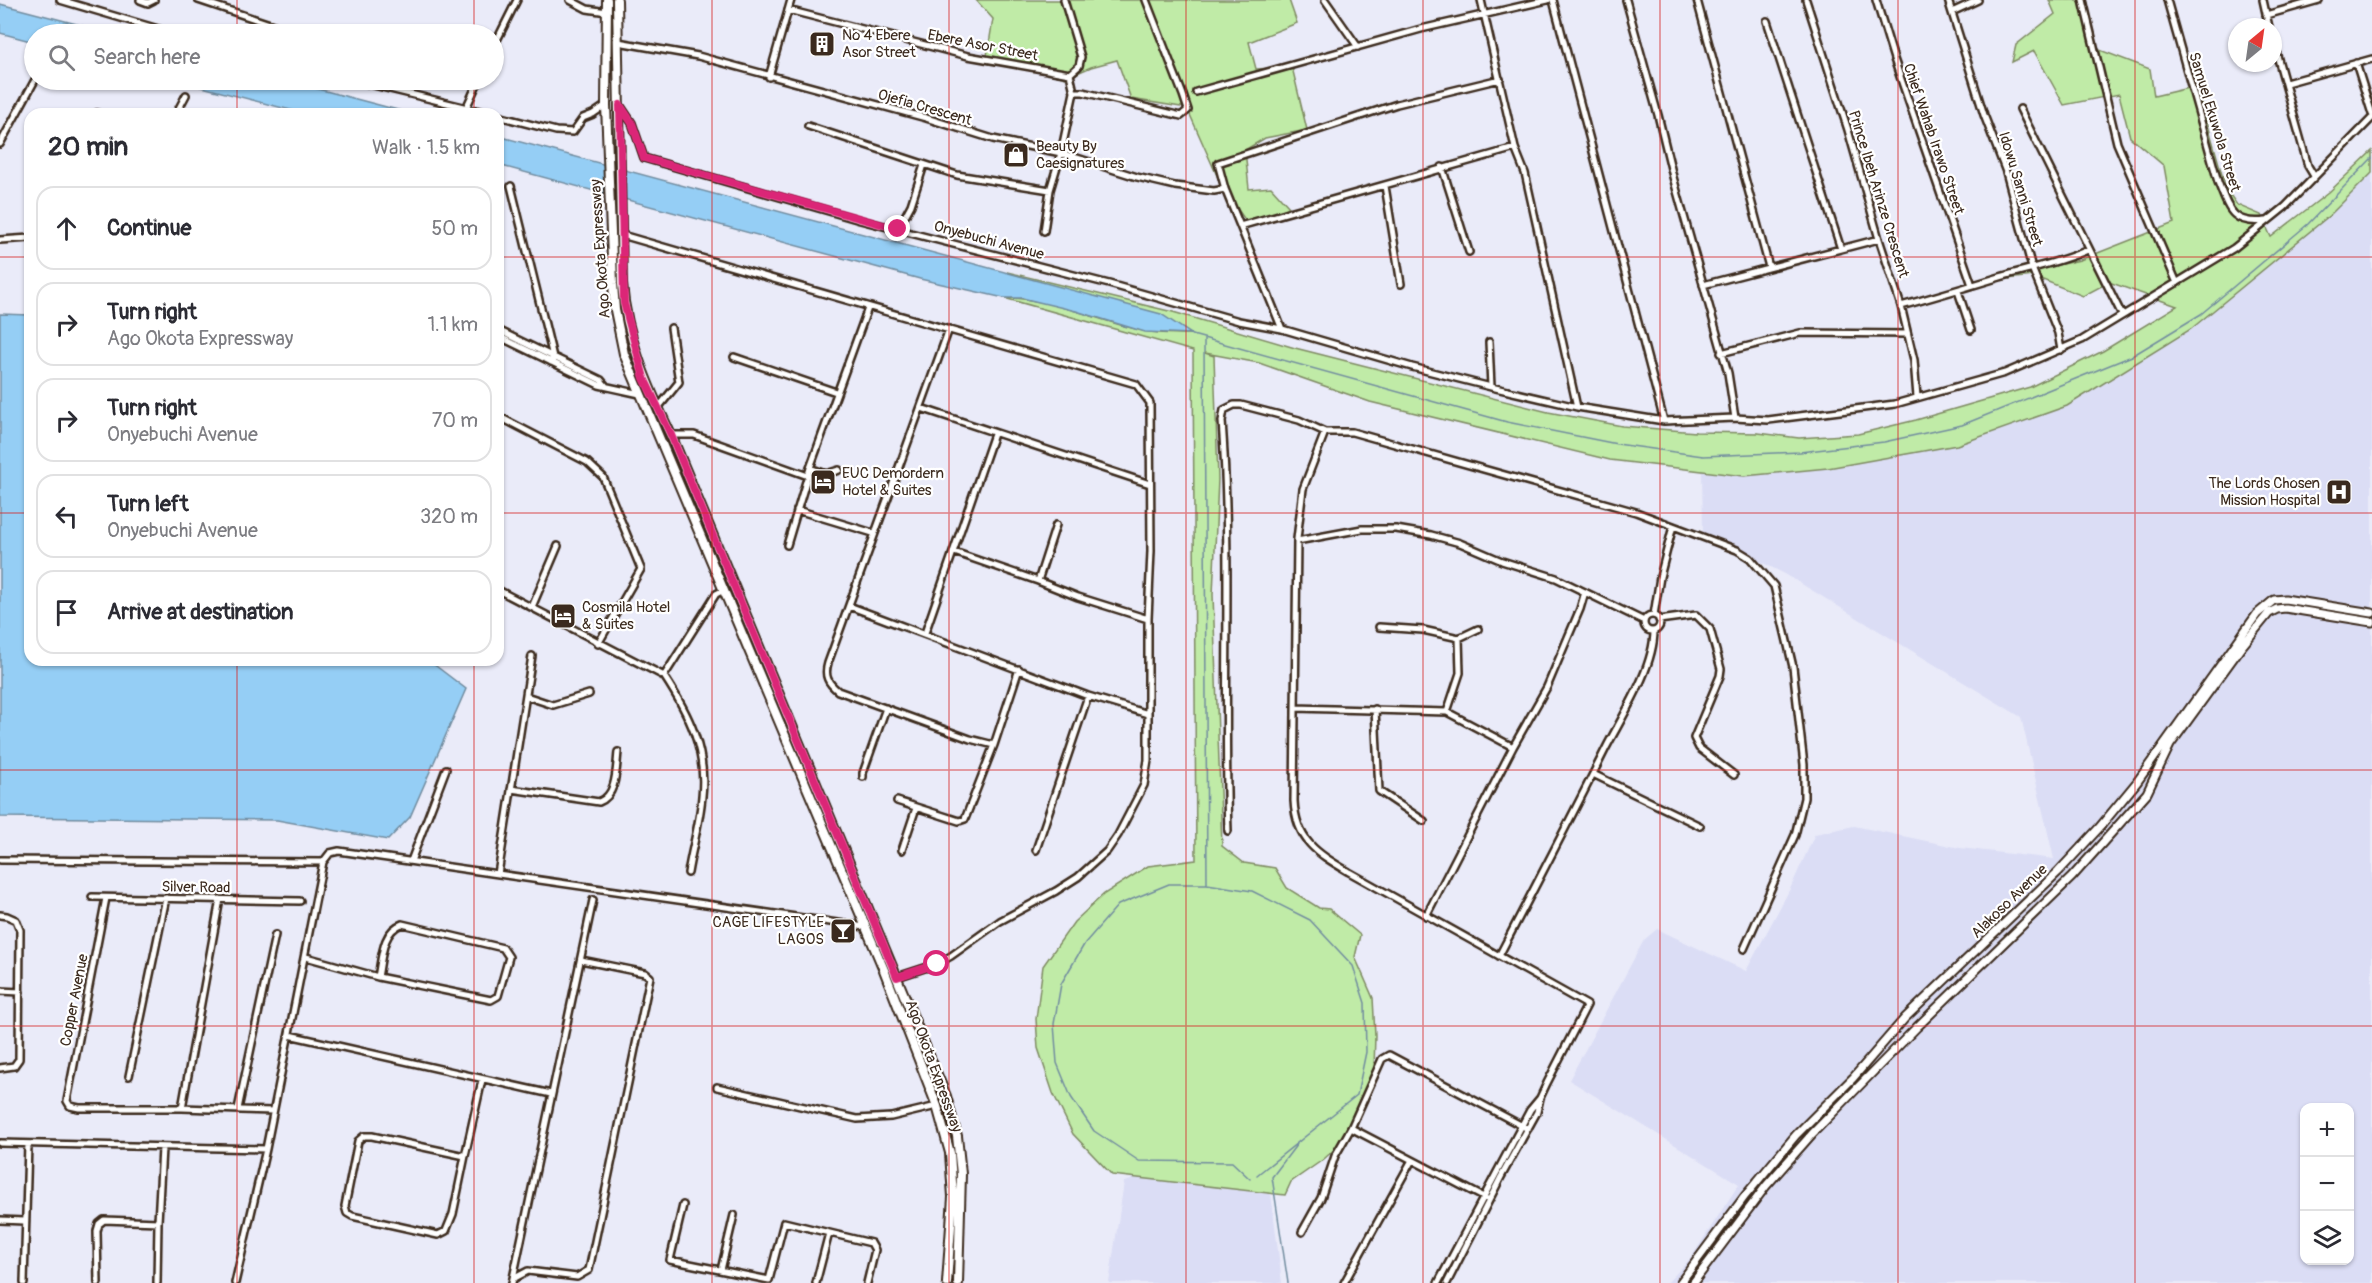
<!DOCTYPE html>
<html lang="en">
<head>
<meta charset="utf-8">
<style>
  :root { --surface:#fff; --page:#f2f2f3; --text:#2b2b33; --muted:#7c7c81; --line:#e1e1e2 }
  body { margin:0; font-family:Pangolin,sans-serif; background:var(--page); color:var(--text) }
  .controls { position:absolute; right:18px; bottom:18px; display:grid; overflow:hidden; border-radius:12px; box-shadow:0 2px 4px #0004 }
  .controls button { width:54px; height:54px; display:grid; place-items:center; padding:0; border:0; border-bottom:2px solid var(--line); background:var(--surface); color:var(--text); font:30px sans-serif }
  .compass { position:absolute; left:2228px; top:18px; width:54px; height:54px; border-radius:50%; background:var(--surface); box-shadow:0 2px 4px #0004; rotate:29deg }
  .stop { position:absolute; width:18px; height:18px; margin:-14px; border:4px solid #db2777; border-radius:50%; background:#fff }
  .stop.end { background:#db2777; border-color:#fff; box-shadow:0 2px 6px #0008 }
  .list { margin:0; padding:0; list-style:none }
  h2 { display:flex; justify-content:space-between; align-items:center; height:78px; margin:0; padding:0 24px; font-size:26px }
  h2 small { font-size:20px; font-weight:400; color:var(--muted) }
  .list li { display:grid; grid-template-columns:39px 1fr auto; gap:18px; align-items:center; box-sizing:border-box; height:84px; margin:0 12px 12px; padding:0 12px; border:2px solid var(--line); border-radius:18px }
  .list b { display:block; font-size:22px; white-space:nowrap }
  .list p { margin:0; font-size:20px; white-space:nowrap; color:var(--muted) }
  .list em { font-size:20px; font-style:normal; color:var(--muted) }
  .icon { flex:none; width:33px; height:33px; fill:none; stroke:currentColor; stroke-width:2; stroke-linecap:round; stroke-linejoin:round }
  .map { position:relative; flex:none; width:2372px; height:1283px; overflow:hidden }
  .search { position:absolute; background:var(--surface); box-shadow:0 2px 4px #0004; left:24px; top:24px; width:480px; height:66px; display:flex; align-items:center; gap:15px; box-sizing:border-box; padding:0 21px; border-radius:33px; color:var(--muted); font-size:22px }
  .panel { position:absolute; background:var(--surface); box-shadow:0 2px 4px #0004; left:24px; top:108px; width:480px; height:558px; border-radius:18px }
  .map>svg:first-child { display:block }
</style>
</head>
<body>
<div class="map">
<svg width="2372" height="1283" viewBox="0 0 2372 1283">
  <rect width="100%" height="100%" fill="#eaebf9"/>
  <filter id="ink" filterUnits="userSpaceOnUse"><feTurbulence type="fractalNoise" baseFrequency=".0167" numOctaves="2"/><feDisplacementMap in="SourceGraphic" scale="12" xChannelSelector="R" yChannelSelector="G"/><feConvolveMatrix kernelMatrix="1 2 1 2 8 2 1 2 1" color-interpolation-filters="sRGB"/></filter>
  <g filter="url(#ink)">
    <path fill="#dbddf5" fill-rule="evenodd" d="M2372,173v1110h-705l24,-25 48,-74 -170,-104 75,-140 13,-11 89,42 45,-84 24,-53 39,-8 106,22 94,11 -33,-142 -236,-143 -82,-41 -1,-63 42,6 213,-31 14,-7 359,-223zM2304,1108h46v152h-46z
      M1134,1168l116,1 21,25 11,89h-173l15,-101 7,-2z"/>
    <path fill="#c0eba7" stroke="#7e8a62" stroke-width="1.5" d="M976,0h313l8,23 -48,19 7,27 36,-2 15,63 -42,8 -20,12 4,39 22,-2 18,20 -41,17 -26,-37 -35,-79 -56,-9 -14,-39 -26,7 -25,11 -79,-22 6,-37z
      M2049,0h38l10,49 53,20 4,27 43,-10 29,103 11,16 24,10 10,22 57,-44 44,-42v22l-42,42 -139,114 -124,77 -110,39 -129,23 -84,8 -134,-16 -240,-58 -111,-39 -54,-10 9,3 4,123 -5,116 9,251 22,17 31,5 12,20 32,20 10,1 31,26 -5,22 18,41 2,37 -1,34 -22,64 -28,26 -33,23 -6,13 -173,-20 -39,-41 -20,-41 -15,-45 -2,-29 7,-53 31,-44 30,-28 44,-28 48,-6 -3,-509 -189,-53c49,0 93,23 140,33 14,3 32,3 46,3l-183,-62 166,40 122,36 253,64 74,14 74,6 62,1 41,5 59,-4 58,-14 114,-33 73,-36 74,-45 -68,-24 -26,14 -50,-20 -52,6 99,-22 94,-37 -10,-57 -34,-29 -11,-43 -55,11 -30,-54 -22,11 4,-17 39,-31z"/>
    <path fill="#95cef5" stroke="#718c9f" stroke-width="1.5" d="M0,4l115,30h-81v8l-34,-9z
      M175,80h109l129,34h-107z
      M498,136l663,178 30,20 -46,-2 -69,-21 -54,-13h-18l-84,-19 -422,-114z
      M0,314l30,1v345h398l38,29 -56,128 -22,23 -111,-20 -277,-3z"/>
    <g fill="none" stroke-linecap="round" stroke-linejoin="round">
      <path stroke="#718c9f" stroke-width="1.5" d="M1189,334l318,88 110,22 86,12 97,-4 84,-10 78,-17 170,-69 69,-42 107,-90 64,-66
        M1204,339l3,544
        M1250,1179l-18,-17 -93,-1 -45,-30 -23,-34 -14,-34 -3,-39 7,-40 24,-41 33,-38 51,-21h38l45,7 58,29 43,46 12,37 1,49 -9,43 -100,80
        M1288,1283l-16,-106 25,-33"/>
      <g stroke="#3b2a1e" stroke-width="10">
        <path id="minor" d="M60,0l115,34
          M140,0l8,3 6,-3
          M198,0l81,27
          M570,0l17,9 20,3
          M1325,0l33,47
          M1481,0l34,148 10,25 52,234
          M1553,0l111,421
          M1626,0l32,115 15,62 55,196 7,45
          M1697,0l72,267
          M1806,0l42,130 31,109 22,67 13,54 3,37
          M1876,0l18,59 78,226
          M1948,0l36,115 22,57 26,96 26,65 3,17
          M2083,0l34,143 60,140
          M2167,0l51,182c11,28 14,43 48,39
          M2263,0l6,27
          M788,10l180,46 102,18
          M1952,12l26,-12
          M2266,15l53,-15
          M1767,21l74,228
          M2273,41l35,125 6,10
          M618,42l80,14 228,62 67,21 68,14 76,24 38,9 39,5 11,-2
          M494,46l23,-46
          M2356,63l16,51
          M769,77l22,-77
          M353,80l139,34
          M2286,83l86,-24
          M1074,92h9l98,24 7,-6 -5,-15 -37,-95
          M1196,92l225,-63 127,-29
          M620,105l12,18 12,35 216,62 249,64 130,37 43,8 130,38 79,20 86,20 87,14 71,-3 33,2 127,-16 110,-31 77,-33 152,-92 51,-41 87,-89
          M467,106l12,-26
          M2020,109l102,206
          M97,114v-1
          M176,114l10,-19
          M498,116l58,15 17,1 10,-14 10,-4 13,-9
          M808,126l149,49 93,15
          M0,144l35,-64
          M1442,167l27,85
          M511,186l42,171 -2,5
          M1385,186l16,98
          M1240,226l275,-78
          M898,229l13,-24 13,-40
          M1044,231l6,-41 11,-37 13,-61 -4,-18 9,-8 2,-9 -17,-57
          M622,235l514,149 14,19 1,148 -3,68v141l-4,25 -26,50 -11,16 -29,26 -22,14 -56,30 -49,35 -14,8 -40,13
          M0,240l30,-2
          M1703,285l176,-46
          M1958,291l13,39
          M1901,306c33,-9 66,-19 99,-29 31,-9 58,-14 88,-27
          M949,329l-121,334c-4,13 0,20 10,28l132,48 24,6 25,-76
          M1282,329l-57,-140 -7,-26 179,-59 103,-25
          M498,330l103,50 5,6
          M498,336l101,49 41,9
          M1489,342l2,45
          M1721,353l79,-20 107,1
          M498,355l2,-3
          M734,357l102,35
          M658,408l21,-26 -8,-54
          M921,408l229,76
          M498,416l89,46 16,15 38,92 -43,75
          M1325,432l-22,57 -6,50 -3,262c2,40 23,52 55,71l238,133 -40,78 -7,15 -3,14 -36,65 -54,106
          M671,435h23l114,41
          M810,468l16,6 13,-4
          M797,510l76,23
          M1056,525l-18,56 40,16 70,22
          M1297,541l65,-12h34l35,6 29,8 42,18 54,17 88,43
          M787,545l23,-77 58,-160
          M954,552l84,29
          M498,590l166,86
          M849,606l239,90 60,18
          M532,607l26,-61
          M1654,615l6,-38 13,-51
          M1644 623a8 8 0 1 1 16 0a8 8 0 1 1-16 0Z
          M1659,620l37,-5 14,14 11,40 -1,7 -26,62 5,10 35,27
          M1379,627l44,3 36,8 19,-9
          M925,633l69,-199
          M526,696l27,9 36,-11
          M1295,708l152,4 66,35
          M1375,709l4,82 45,30
          M1447,712l13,-39 -1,-35
          M1593,774l107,52
          M863,777v-4l23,-65
          M511,789l88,13c18,-7 17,-32 19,-50
          M897,801l62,20 6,-2 29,-74
          M1228,831c-5,-137 4,-274 -6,-410l2,-11 10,-5h7l58,15 26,12h27l284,80 101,38 13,8 24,28 19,81 11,98v33l-9,37 -51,114
          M902,850l14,-42
          M1036,850l52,-154
          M0,860l323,2
          M411,861l35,-92
          M688,873c4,-25 12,-51 14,-77 5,-46 -13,-82 -38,-120l52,-82 8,-4
          M498,874l34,-218
          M92,897l208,4
          M106,898l-39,203 3,5 9,2h103l91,3
          M0,915l7,1 9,4 4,10 -1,129 -5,7 -14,2
          M1426,916l87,-169 34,-60 33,-78 5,-17
          M1499,956c36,-69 72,-138 107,-208 17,-33 48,-80 48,-117
          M306,957l72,20 113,23 7,-4 11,-39 -6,-9 -101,-24c-20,7 -20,34 -24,53
          M0,991l20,1
          M289,1035l262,59
          M129,1076l37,-178
          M717,1087l140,32 34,-2 46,-11
          M182,1108l38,-209
          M238,1109l37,-174
          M1351,1128l31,-69 7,-4 139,74
          M364,1136h8l93,20 -12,58 -7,17 -8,4 -86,-19 -5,-3 -2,-7 13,-65z
          M0,1143l266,6
          M465,1156l17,-76
          M683,1205l-13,55 99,20 15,-58 87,21 4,7 -8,33
          M0,1220l24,1
          M1302,1232l19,-34 14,-42 16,-28 138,72
          M721,1270l13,-55
          M513,1279l15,-8 49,6 12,-7 61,-293 -5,-4 -64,-13
          M24,1283l4,-139
          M98,1283l-1,-52 2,-7 5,-4 54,2
          M157,1283l1,-61 4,-74
          M235,1283l31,-134 57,-287 7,-9 9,-2 526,76
          M512,1283l81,-383
          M816,1283l13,-50
          M1344,1283l68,-123
          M1438,1283l92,-173 10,-12"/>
      </g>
      <g stroke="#3b2a1e" stroke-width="11">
        <path id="tertiary" d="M1680,1283l65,-87 51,-61 57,-57 52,-60 153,-146 41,-44 38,-46 120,-168 17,-14 11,-1 87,14
          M1693,1283l73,-97 46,-52 105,-107 155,-150 75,-84 23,-48 72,-99 27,-33 8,-4 8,-1 87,14"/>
      </g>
      <g stroke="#3b2a1e" stroke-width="12">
        <path id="secondary" d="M607,0l-1,105 7,179 2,26 9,44 260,616 53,136 13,47 3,44 -6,86
          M617,0l5,284c4,53 26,103 49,151l275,661 11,40 4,38 -3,109"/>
      </g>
      <use href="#minor" stroke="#fff" stroke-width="5"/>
      <use href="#tertiary" stroke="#fff" stroke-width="7"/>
      <use href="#secondary" stroke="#fff" stroke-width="8"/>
    </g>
  </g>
  <g fill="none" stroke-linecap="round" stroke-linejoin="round" filter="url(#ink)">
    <path stroke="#db2777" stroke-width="8" d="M898,229l-254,-71 -12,-35 -12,-18 4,198 20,75 27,57 226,542 40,-13"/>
  </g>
  <path fill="none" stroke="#d62828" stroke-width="1.5" stroke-opacity="0.55" d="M237,0v34M474,0v34M712,0v1283M949,0v1283M1186,0v1283M1423,0v1283M1660,0v1283M1898,0v1283M2135,0v1283M237,80v34M474,80v34M0,257h30M498,257h1874M0,513h30M498,513h1874M237,660v623M474,660v623M0,770h2372M0,1026h2372"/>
  <defs>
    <g id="building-square" transform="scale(1.35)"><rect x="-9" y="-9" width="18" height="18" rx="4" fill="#3b2a1e" stroke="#fff"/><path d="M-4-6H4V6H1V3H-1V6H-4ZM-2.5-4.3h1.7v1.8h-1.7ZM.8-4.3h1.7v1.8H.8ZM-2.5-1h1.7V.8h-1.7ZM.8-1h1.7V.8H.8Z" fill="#fff"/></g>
    <g id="shop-square" transform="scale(1.35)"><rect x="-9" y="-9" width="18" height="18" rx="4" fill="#3b2a1e" stroke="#fff"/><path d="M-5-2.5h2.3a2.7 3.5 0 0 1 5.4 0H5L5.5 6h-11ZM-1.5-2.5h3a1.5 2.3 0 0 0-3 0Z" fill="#fff"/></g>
    <g id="hotel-square" transform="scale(1.35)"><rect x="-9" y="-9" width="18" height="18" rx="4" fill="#3b2a1e" stroke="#fff"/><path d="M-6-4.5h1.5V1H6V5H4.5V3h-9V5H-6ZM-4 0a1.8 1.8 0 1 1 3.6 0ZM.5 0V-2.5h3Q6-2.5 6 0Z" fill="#fff"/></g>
    <g id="hospital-square" transform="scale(1.35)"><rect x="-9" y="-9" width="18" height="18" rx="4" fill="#3b2a1e" stroke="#fff"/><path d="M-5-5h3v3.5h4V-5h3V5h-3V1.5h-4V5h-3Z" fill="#fff"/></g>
    <g id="bar-square" transform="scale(1.35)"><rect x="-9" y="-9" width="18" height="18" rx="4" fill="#3b2a1e" stroke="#fff"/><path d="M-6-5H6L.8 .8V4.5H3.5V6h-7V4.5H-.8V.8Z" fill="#fff"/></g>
  </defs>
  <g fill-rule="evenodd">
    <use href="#building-square" x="822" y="44"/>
    <use href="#shop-square" x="1016" y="155"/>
    <use href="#hotel-square" x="823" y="482"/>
    <use href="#hospital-square" x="2339" y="492"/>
    <use href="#hotel-square" x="563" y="616"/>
    <use href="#bar-square" x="843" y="931"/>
  </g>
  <g text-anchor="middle" stroke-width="4.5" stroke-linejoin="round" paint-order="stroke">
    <g font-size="15" fill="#3b2a1e" stroke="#fff" text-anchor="start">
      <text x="842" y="40">No 4 Ebere<tspan x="842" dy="17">Asor Street</tspan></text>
      <text x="1036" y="151">Beauty By<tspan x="1036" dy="17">Caesignatures</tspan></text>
      <text x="842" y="478">EUC Demordern<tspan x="842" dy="17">Hotel &amp; Suites</tspan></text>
      <text x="2320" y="488" text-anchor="end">The Lords Chosen<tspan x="2320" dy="17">Mission Hospital</tspan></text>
      <text x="582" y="612">Cosmila Hotel<tspan x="582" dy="17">&amp; Suites</tspan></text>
      <text x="824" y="927" text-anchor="end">CAGE LIFESTYLE<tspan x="824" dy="17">LAGOS</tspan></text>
    </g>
    <g font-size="15" fill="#3b2a1e" stroke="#fff">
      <text transform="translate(983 45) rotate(11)" y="5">Ebere Asor Street</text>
      <text transform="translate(925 107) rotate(16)" y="5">Ojefia Crescent</text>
      <text transform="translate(2215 122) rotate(73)" y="5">Samuel Ekuwola Street</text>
      <text transform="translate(1934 139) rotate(71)" y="5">Chief Wahab Irawo Street</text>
      <text transform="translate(2021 189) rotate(73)" y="5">Idowu Sanni Street</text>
      <text transform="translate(1879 194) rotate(73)" y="5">Prince Ibeh Arinze Crescent</text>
      <text transform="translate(989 240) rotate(15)" y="5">Onyebuchi Avenue</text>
      <text transform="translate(600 249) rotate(-94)" y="5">Ago Okota Expressway</text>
      <text transform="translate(196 887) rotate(1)" y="5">Silver Road</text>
      <text transform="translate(2009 901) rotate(-44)" y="5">Alakoso Avenue</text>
      <text transform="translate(74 1000) rotate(-79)" y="5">Copper Avenue</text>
      <text transform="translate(934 1066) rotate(70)" y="5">Ago Okota Expressway</text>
    </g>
  </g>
</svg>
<div class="controls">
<button>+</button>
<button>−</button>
<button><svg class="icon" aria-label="layers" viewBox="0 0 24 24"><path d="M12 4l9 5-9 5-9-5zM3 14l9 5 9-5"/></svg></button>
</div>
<svg class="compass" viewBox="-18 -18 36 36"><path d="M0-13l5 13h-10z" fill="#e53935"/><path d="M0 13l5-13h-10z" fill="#7c7c81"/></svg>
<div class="stop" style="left:937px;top:964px"></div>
<div class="stop end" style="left:898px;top:229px"></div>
<div class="search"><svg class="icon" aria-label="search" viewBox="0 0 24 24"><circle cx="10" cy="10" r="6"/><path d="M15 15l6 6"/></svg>Search here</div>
<section class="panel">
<h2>20 min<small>Walk · 1.5 km</small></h2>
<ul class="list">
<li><svg class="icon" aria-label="ahead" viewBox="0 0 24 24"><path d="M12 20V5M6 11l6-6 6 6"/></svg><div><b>Continue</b></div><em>50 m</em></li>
<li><svg class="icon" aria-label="right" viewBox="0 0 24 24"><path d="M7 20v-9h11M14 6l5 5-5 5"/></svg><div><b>Turn right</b><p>Ago Okota Expressway</p></div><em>1.1 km</em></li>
<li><svg class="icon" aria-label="right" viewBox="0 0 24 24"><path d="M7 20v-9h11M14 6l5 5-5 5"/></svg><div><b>Turn right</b><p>Onyebuchi Avenue</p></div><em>70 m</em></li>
<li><svg class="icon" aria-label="left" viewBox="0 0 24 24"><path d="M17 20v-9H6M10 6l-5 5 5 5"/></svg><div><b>Turn left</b><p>Onyebuchi Avenue</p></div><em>320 m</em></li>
<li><svg class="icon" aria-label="arrive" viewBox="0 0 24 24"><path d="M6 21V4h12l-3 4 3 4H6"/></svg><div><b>Arrive at destination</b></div></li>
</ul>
</section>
</div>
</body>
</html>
